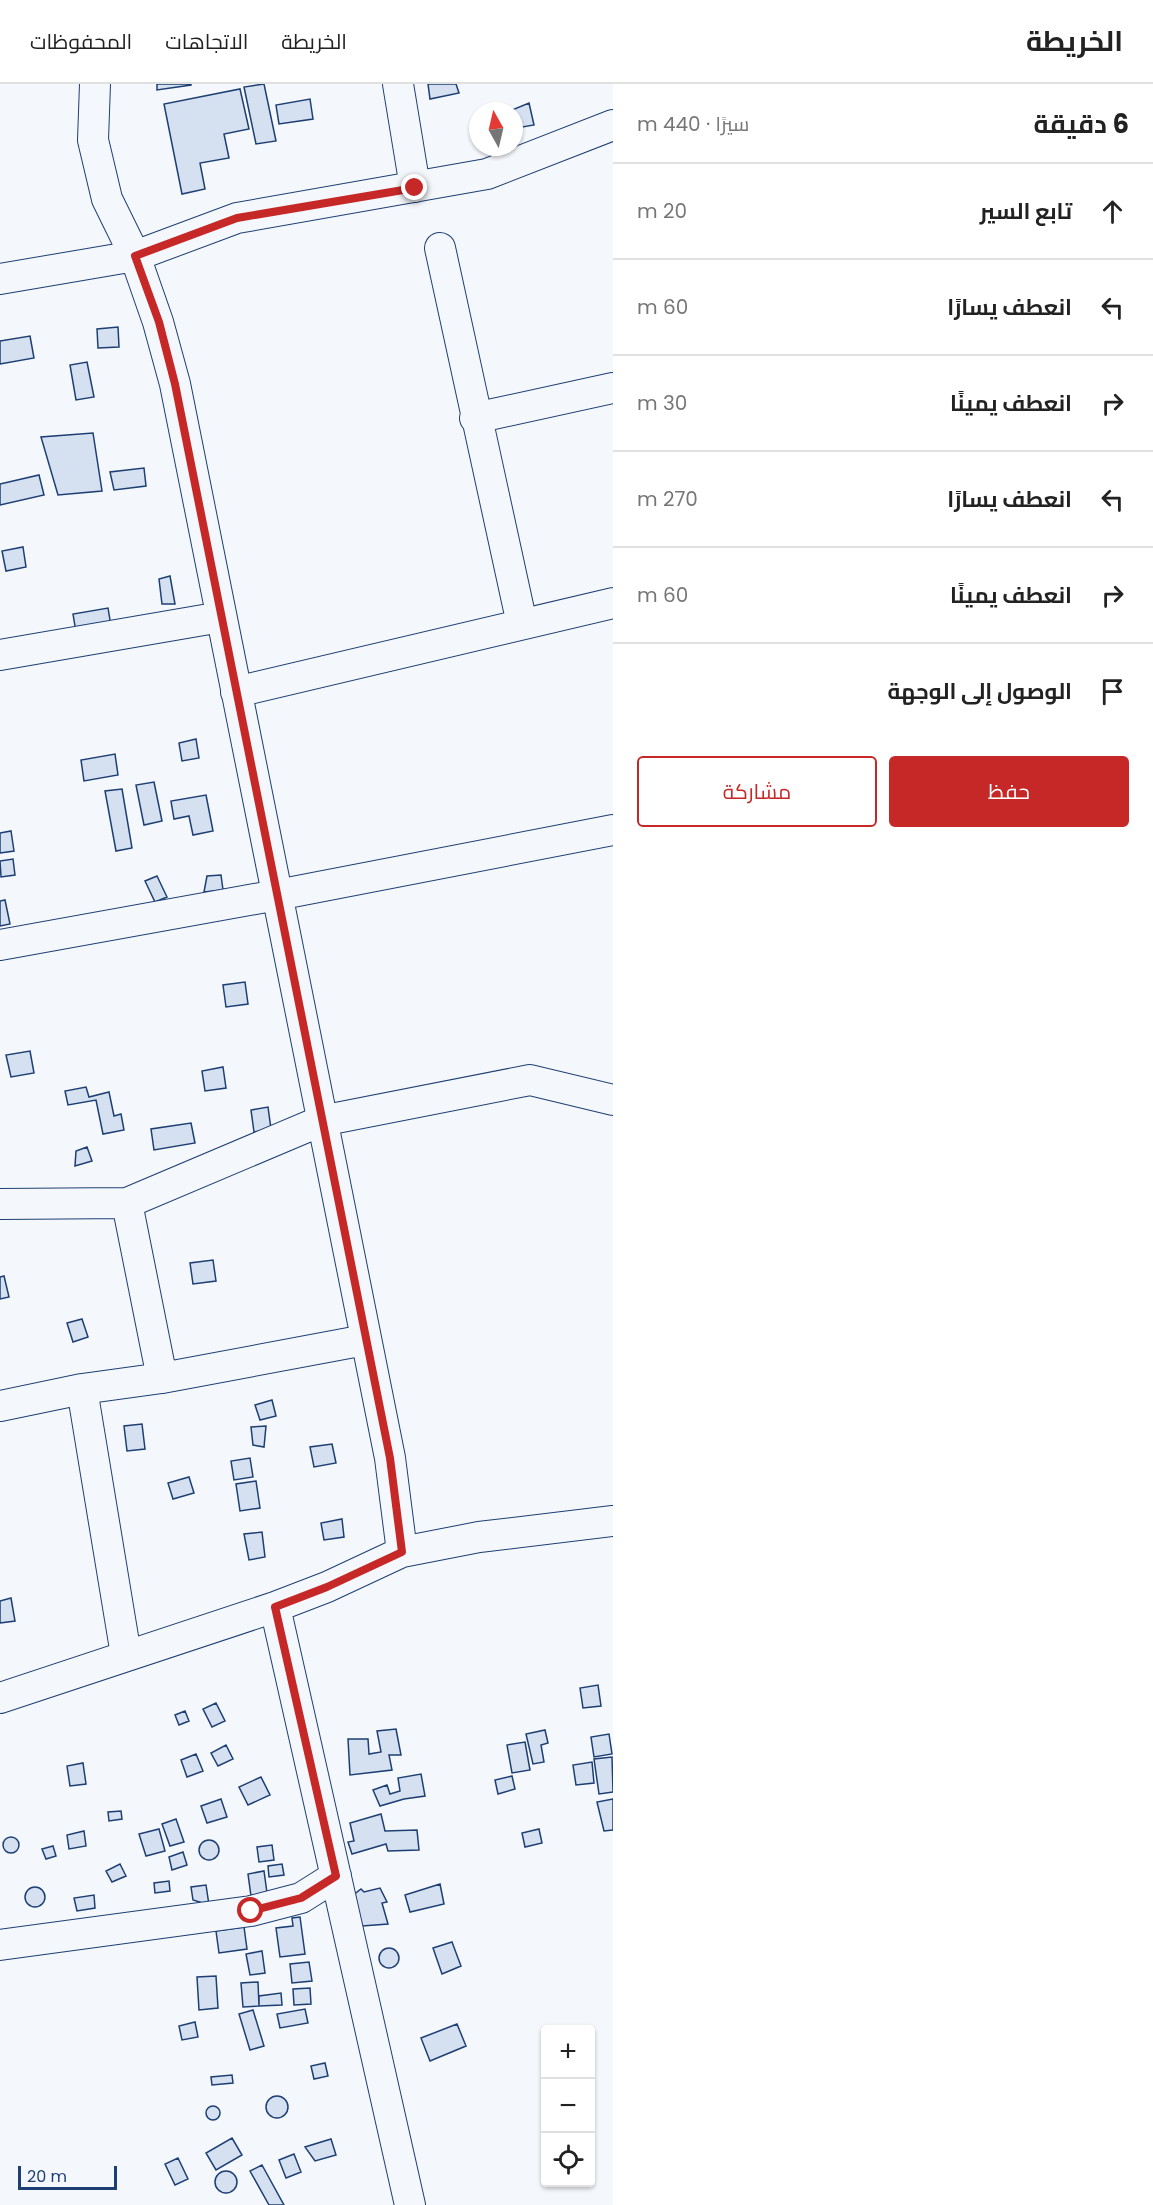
<!DOCTYPE html>
<html lang="ar">
<head>
<meta charset="utf-8">
<style>
  :root { --surface:#fff; --page:#f6f6f6; --text:#222; --muted:#767676; --line:#e0e0e0; --accent:#c62828 }
  body { margin:0; font-family:Poppins,Cairo,sans-serif; background:var(--page); color:var(--text); direction:rtl }
  .controls { position:absolute; right:18px; bottom:18px; display:grid; overflow:hidden; border-radius:6px; box-shadow:0 2px 4px #0004 }
  .controls button { width:54px; height:54px; display:grid; place-items:center; padding:0; border:0; border-bottom:2px solid var(--line); background:var(--surface); color:var(--text); font:30px sans-serif }
  .compass { position:absolute; left:469px; top:18px; width:54px; height:54px; border-radius:50%; background:var(--surface); box-shadow:0 2px 4px #0004; rotate:352deg }
  .scale { position:absolute; left:18px; bottom:15px; width:99px; box-sizing:border-box; padding-left:6px; border:3px solid #1d3f73; border-top:0; font-size:16px; line-height:21px; white-space:nowrap; color:#1d3f73; -webkit-text-stroke:4px #f4f7fb; paint-order:stroke }
  .stop { position:absolute; width:18px; height:18px; margin:-14px; border:4px solid #c62828; border-radius:50%; background:#fff }
  .stop.end { background:#c62828; border-color:#fff; box-shadow:0 2px 6px #0008 }
  .list { margin:0; padding:0; list-style:none }
  h2 { display:flex; justify-content:space-between; align-items:center; height:78px; margin:0; padding:0 24px; font-size:26px }
  h2 small { font-size:20px; font-weight:400; color:var(--muted) }
  .list li { display:grid; grid-template-columns:39px 1fr auto; gap:18px; align-items:center; box-sizing:border-box; height:96px; padding:0 24px; border-top:2px solid var(--line) }
  .list b { display:block; font-size:22px; white-space:nowrap }
  .list em { font-size:20px; font-style:normal; color:var(--muted) }
  .actions { display:flex; gap:12px; padding:18px 24px }
  .actions a { flex:1; padding:14px 0; border:2px solid var(--accent); border-radius:6px; text-align:center; font-size:21px; color:var(--accent) }
  .actions .main { background:var(--accent); color:#fff }
  .icon { flex:none; width:33px; height:33px; fill:none; stroke:currentColor; stroke-width:2; stroke-linecap:round; stroke-linejoin:round }
  .map { position:relative; flex:none; width:613px; height:2121px; overflow:hidden; direction:ltr }
  header { display:flex; align-items:center; gap:36px; box-sizing:border-box; height:84px; padding:0 30px; background:var(--surface); border-bottom:2px solid var(--line) }
  header strong { font-size:28px }
  nav { display:flex; gap:33px; margin-inline-start:auto; font-size:21px }
  main { display:flex }
  aside { flex:1; background:var(--surface) }
  .map>svg:first-child { display:block }
</style>
</head>
<body>
<header>
<strong>الخريطة</strong>
<nav><a>الخريطة</a><a>الاتجاهات</a><a>المحفوظات</a></nav>
</header>
<main>
<aside>
<h2>6 دقيقة<small>سيرًا · 440 m</small></h2>
<ul class="list">
<li><svg class="icon" aria-label="ahead" viewBox="0 0 24 24"><path d="M12 20V5M6 11l6-6 6 6"/></svg><div><b>تابع السير</b></div><em>20 m</em></li>
<li><svg class="icon" aria-label="left" viewBox="0 0 24 24"><path d="M17 20v-9H6M10 6l-5 5 5 5"/></svg><div><b>انعطف يسارًا</b></div><em>60 m</em></li>
<li><svg class="icon" aria-label="right" viewBox="0 0 24 24"><path d="M7 20v-9h11M14 6l5 5-5 5"/></svg><div><b>انعطف يمينًا</b></div><em>30 m</em></li>
<li><svg class="icon" aria-label="left" viewBox="0 0 24 24"><path d="M17 20v-9H6M10 6l-5 5 5 5"/></svg><div><b>انعطف يسارًا</b></div><em>270 m</em></li>
<li><svg class="icon" aria-label="right" viewBox="0 0 24 24"><path d="M7 20v-9h11M14 6l5 5-5 5"/></svg><div><b>انعطف يمينًا</b></div><em>60 m</em></li>
<li><svg class="icon" aria-label="arrive" viewBox="0 0 24 24"><path d="M6 21V4h12l-3 4 3 4H6"/></svg><div><b>الوصول إلى الوجهة</b></div></li>
</ul>
<div class="actions"><a class="main">حفظ</a><a>مشاركة</a></div>
</aside>
<div class="map">
<svg width="613" height="2121" viewBox="0 0 613 2121">
  <rect width="100%" height="100%" fill="#f4f7fb"/>
  <path fill="#d5e0f0" stroke="#1d3f73" stroke-width="1.5" d="M157,0h34v1l-34,5z
    M264,0l12,57 -20,3 -12,-57z
    M428,0h28l3,9 -29,6z
    M240,5l9,40 -25,5 5,24 -29,5 5,26 -23,5 -18,-90z
    M310,15l3,20 -34,5 -3,-19z
    M529,19l5,22 -17,3 -3,-17 -2,-1z
    M118,243l1,20 -21,1 -1,-19z
    M30,252l4,22 -34,6v-23z
    M87,278l7,35 -18,3 -6,-35z
    M93,349l9,58 -44,4 -17,-58z
    M144,384l2,18 -32,4 -4,-18z
    M39,391l5,20 -44,10v-21z
    M23,463l3,20 -20,4 -4,-20z
    M170,492l5,28h-13l-3,-25z
    M108,524l3,18 -35,6 -3,-18z
    M196,655l3,19 -17,3 -3,-18z
    M115,670l3,21 -34,6 -3,-21z
    M154,698l8,39 -18,4 -8,-40z
    M122,705l10,59 -16,3 -11,-60z
    M206,711l7,36 -20,4 -4,-19 -15,3 -3,-18z
    M11,747l3,20 -14,2v-20z
    M13,775l2,16 -14,2 -1,-16z
    M221,791l2,15 -19,2 3,-16z
    M157,792l10,21 -12,5 -10,-21z
    M5,816l5,24 -10,2v-25z
    M245,898l3,22 -22,3 -3,-22z
    M30,967l4,22 -23,4 -5,-22z
    M223,983l3,21 -21,3 -3,-20z
    M86,1003l3,10 20,-5 5,24 7,-2 3,16 -21,4 -7,-34 -28,5 -3,-14z
    M268,1023l3,22 -17,3 -3,-22z
    M191,1039l4,20 -41,7 -3,-21z
    M87,1063l5,14 -17,5 1,-15z
    M213,1176l3,21 -23,3 -3,-21z
    M4,1192l5,21 -9,2v-22z
    M82,1235l6,18 -15,5 -6,-19z
    M272,1316l4,16 -16,4 -5,-15z
    M142,1340l3,25 -18,2 -3,-25z
    M266,1342l-2,21 -11,-2 -2,-18z
    M332,1360l4,19 -22,4 -4,-20z
    M250,1374l3,19 -19,3 -3,-19z
    M189,1393l5,16 -21,6 -5,-16z
    M256,1397l4,27 -20,3 -4,-27z
    M342,1435l2,18 -20,3 -3,-17z
    M262,1448l3,25 -16,3 -5,-26z
    M11,1514l4,23 -15,2v-22z
    M598,1601l3,21 -18,2 -3,-20z
    M216,1619l9,18 -13,6 -9,-18z
    M185,1627l4,10 -10,4 -4,-10z
    M396,1645l5,26h-12l3,15 -42,5 -2,-36h20l1,15 12,-2 -4,-21z
    M545,1646l3,13 -7,2 3,17 -11,2 -7,-30z
    M609,1650l3,20 -18,3 -3,-20z
    M525,1658l5,28 -18,3 -5,-28z
    M226,1661l7,14 -15,7 -7,-13z
    M196,1670l7,17 -16,6 -6,-17z
    M612,1673l1,35 -14,2 -5,-35z
    M592,1678l2,21 -18,2 -3,-20z
    M83,1679l3,21 -16,2 -3,-20z
    M421,1690l4,22 -21,3 -24,7 -7,-16 14,-5 3,9 10,-3 -2,-13z
    M512,1692l3,13 -17,5 -3,-14z
    M261,1693l9,18 -22,10 -9,-18z
    M221,1715l6,18 -20,6 -6,-17z
    M613,1715v31l-9,1 -7,-29z
    M121,1727l1,8 -13,2 -1,-9z
    M381,1730l4,17 32,-1 2,20 -31,1 -2,-7 -34,10 -4,-12 6,-1 -4,-18z
    M176,1735l8,23 -14,4 -8,-22z
    M159,1745l6,22 -19,5 -7,-22z
    M539,1745l3,14 -17,4 -3,-14z
    M84,1747l2,15 -17,3 -2,-14z
    M3 1761a8 8 0 1 1 16 0a8 8 0 1 1-16 0Z
    M199 1766a10 10 0 1 1 20 0a10 10 0 1 1-20 0Z
    M272,1761l2,15 -15,2 -2,-15z
    M53,1762l3,10 -10,3 -4,-10z
    M183,1768l4,13 -15,5 -3,-13z
    M120,1780l6,12 -14,6 -6,-11z
    M282,1780l2,11 -15,2 -1,-11z
    M264,1787l3,22 -16,3 -3,-22z
    M169,1797l1,10 -15,2 -1,-10z
    M440,1800l4,20 -34,8 -5,-17z
    M206,1801l3,20 -16,-5 -2,-13z
    M25 1813a10 10 0 1 1 20 0a10 10 0 1 1-20 0Z
    M380,1804l7,14 -5,1 6,21 -26,2 -10,-30 9,-7 3,3z
    M94,1811l1,13 -18,3 -3,-13z
    M300,1833l5,37 -25,3 -4,-29 17,-2 -1,-8z
    M244,1843l3,22 -28,4 -3,-22z
    M452,1858l9,24 -19,8 -9,-26z
    M379 1874a10 10 0 1 1 20 0a10 10 0 1 1-20 0Z
    M262,1867l3,22 -15,2 -4,-21z
    M309,1878l3,19 -20,2 -2,-19z
    M216,1892l2,32 -19,2 -2,-33z
    M258,1898l1,24 -16,1 -2,-24z
    M310,1904l1,16 -17,1 -1,-16z
    M281,1909l1,12 -23,1v-10z
    M305,1925l3,14 -28,5 -3,-14z
    M253,1926l11,36 -14,4 -11,-36z
    M195,1938l3,15 -16,3 -3,-14z
    M457,1940l9,22 -36,15 -9,-23z
    M325,1979l3,13 -14,3 -3,-13z
    M232,1991l1,8 -21,2 -1,-8z
    M266 2023a11 11 0 1 1 22 0a11 11 0 1 1-22 0Z
    M206 2029a7 7 0 1 1 14 0a7 7 0 1 1-14 0Z
    M232,2054l10,17 -26,15 -10,-17z
    M331,2055l5,16 -21,6 -10,-14z
    M294,2070l7,18 -15,6 -7,-18z
    M178,2074l10,21 -13,6 -10,-21z
    M262,2081l22,40h-15l-19,-34z
    M215 2098a11 11 0 1 1 22 0a11 11 0 1 1-22 0Z"/>
  <g fill="none" stroke-linecap="round" stroke-linejoin="round">
    <g stroke="#1d3f73" stroke-width="32">
      <path id="minor" d="M95,0l-2,56 14,59 28,57 23,66 17,62 215,1074 12,94 77,-15 134,-16
        M398,0l17,103
        M440,164l82,376
        M0,195l135,-23 102,-38 250,-44 126,-49
        M475,334l138,-30
        M0,571l221,-38
        M236,608l377,-89
        M0,861l277,-50 336,-65
        M127,1119l35,175
        M0,1120l127,-1 194,-82 209,-41 83,20
        M82,1305l44,266
        M0,1322l82,-17 80,-11 203,-38
        M275,1523l135,598
        M0,1614l275,-91 52,-20 75,-35
        M0,1861l251,-34 50,-13 35,-22"/>
    </g>
    <use href="#minor" stroke="#f4f7fb" stroke-width="30"/>
  </g>
  <g fill="none" stroke-linecap="round" stroke-linejoin="round">
    <path stroke="#c62828" stroke-width="8" d="M251,1827l50,-13 35,-22 -61,-269 52,-20 75,-35 -12,-94 -215,-1074 -16,-62 -24,-66 102,-38 178,-30"/>
  </g>
</svg>
<div class="controls">
<button>+</button>
<button>−</button>
<button><svg class="icon" aria-label="locate" viewBox="0 0 24 24"><circle cx="12" cy="12" r="6"/><path d="M12 2v4M12 18v4M2 12h4M18 12h4"/></svg></button>
</div>
<svg class="compass" viewBox="-18 -18 36 36"><path d="M0-13l5 13h-10z" fill="#e53935"/><path d="M0 13l5-13h-10z" fill="#767676"/></svg>
<div class="scale">20 m</div>
<div class="stop" style="left:251px;top:1827px"></div>
<div class="stop end" style="left:415px;top:104px"></div>
</div>
</main>
</body>
</html>
